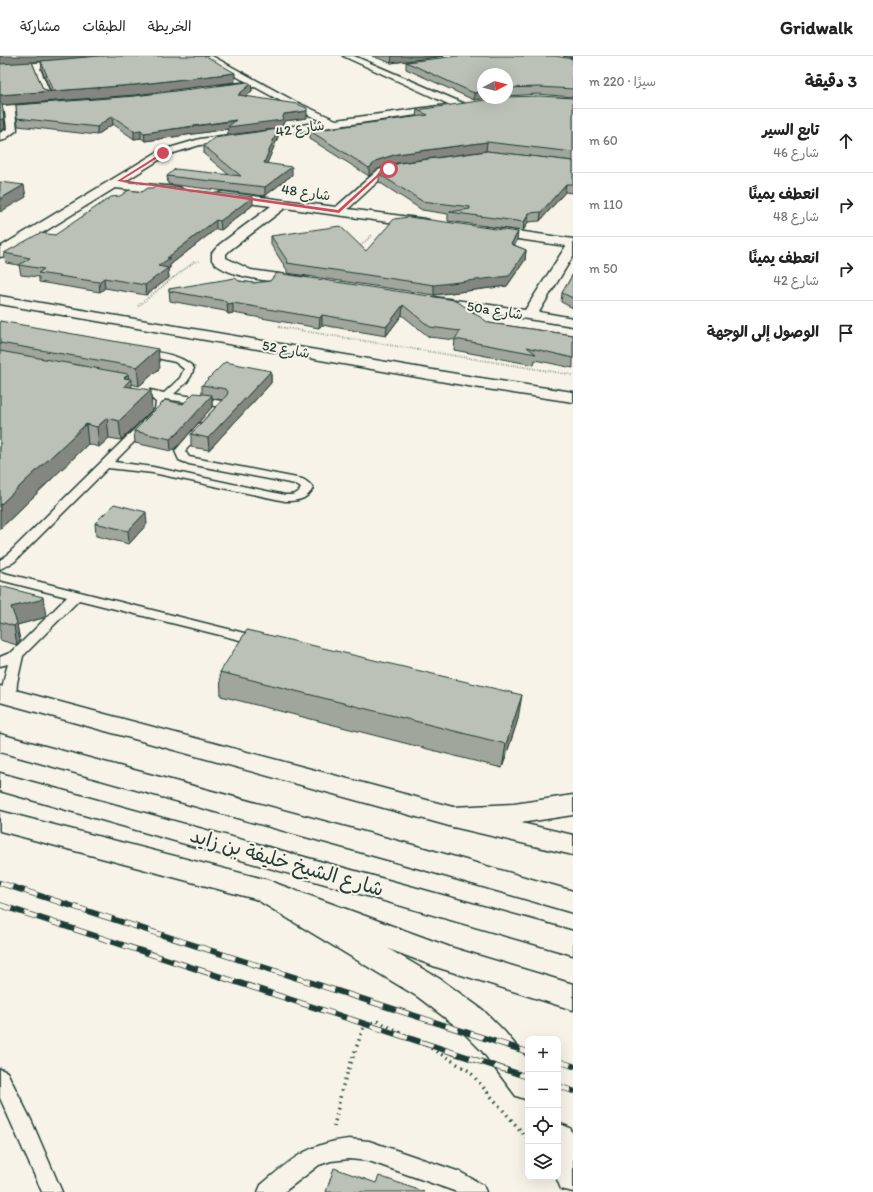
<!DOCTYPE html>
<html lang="ar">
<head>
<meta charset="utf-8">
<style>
  :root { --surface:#fff; --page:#f2f2f2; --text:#222; --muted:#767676; --line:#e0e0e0 }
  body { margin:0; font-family:Itim,"Playpen Sans Arabic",sans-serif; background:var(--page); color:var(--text); direction:rtl }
  .controls { position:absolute; right:12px; bottom:12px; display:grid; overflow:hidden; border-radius:8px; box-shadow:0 4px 16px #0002 }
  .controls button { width:36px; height:36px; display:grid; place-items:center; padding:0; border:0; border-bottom:1px solid var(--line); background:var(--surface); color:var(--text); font:20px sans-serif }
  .compass { position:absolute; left:477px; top:12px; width:36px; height:36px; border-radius:50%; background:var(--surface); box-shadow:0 4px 16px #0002; rotate:83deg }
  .stop { position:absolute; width:12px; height:12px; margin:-9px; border:3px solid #d1495b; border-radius:50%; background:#fff }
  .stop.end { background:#d1495b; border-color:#fff; box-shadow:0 1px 4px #0008 }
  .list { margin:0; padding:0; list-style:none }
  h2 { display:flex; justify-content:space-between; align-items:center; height:52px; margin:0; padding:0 16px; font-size:17px }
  h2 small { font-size:13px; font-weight:400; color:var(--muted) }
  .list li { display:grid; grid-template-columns:26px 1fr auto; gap:12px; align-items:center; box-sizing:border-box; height:64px; padding:0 16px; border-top:1px solid var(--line) }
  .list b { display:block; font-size:15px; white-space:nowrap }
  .list p { margin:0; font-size:13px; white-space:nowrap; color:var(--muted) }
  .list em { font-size:13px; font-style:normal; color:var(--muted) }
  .icon { flex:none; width:22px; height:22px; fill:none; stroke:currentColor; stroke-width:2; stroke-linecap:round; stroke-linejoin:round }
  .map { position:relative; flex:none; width:573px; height:1136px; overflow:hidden; direction:ltr }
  header { display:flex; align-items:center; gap:24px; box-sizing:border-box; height:56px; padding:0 20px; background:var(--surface); border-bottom:1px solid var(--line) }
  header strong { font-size:19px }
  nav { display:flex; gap:22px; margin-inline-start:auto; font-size:14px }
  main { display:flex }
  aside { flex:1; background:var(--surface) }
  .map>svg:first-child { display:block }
</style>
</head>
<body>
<header>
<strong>Gridwalk</strong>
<nav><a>الخريطة</a><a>الطبقات</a><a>مشاركة</a></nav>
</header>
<main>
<aside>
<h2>3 دقيقة<small>سيرًا · 220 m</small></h2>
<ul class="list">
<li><svg class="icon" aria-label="ahead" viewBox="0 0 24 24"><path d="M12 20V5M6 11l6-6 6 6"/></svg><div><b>تابع السير</b><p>شارع 46</p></div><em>60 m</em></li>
<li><svg class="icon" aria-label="right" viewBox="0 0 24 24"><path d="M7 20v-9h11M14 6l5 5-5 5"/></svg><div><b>انعطف يمينًا</b><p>شارع 48</p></div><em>110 m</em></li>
<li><svg class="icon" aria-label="right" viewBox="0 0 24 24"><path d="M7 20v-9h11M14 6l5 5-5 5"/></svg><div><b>انعطف يمينًا</b><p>شارع 42</p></div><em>50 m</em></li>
<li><svg class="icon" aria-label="arrive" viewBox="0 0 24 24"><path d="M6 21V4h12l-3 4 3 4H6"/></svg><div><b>الوصول إلى الوجهة</b></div></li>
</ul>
</aside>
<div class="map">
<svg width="573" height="1136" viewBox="0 0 573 1136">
  <rect width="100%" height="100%" fill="#f7f3e8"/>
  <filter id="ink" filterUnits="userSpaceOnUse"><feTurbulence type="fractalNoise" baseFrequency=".025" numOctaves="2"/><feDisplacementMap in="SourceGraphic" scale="8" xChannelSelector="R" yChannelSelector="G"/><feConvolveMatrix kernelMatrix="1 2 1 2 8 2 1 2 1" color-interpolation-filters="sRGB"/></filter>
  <g filter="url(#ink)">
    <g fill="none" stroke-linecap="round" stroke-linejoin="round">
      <g stroke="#1f3d34" stroke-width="3">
        <path id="service" d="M36,8l3,2 13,32 -1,1 -5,-1 -13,-32z
          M141,293c17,4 41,5 53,19l-3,8 -4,6 -13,12 48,7 5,3 -5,3 -58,-8 2,3 -2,10 -50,50 39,5 132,28c7,0 13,0 16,-7l-6,-4 -106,-20 -10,-4 -4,-9 23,-27 4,-1 5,3 -22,25 4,6 113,22c5,2 7,4 11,9 -6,12 -16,13 -28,13l-132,-28 -45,-5 -94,94 -14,7v-9l6,-4 149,-147 1,-7 -11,-9 2,-2 3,-1 14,3 16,-15 4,-9 -9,-7 -37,-8 -2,-2 2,-2z
          M0,516l260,65 5,1 2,3 -2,3 -5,1 -181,-45 -56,56 -6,27 -1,14 -2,3 -5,2 -5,-2c-4,-9 1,-26 4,-36l-8,2v-9l12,-5 55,-55 -67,-17z
          M0,1013l7,3 25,50 30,70h-20l-42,-94z
          M349,1083l20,2 91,31 23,13 3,7h-29l-88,-31 -20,-2 -18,2 -12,4 -35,27h-26l3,-7c31,-26 46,-41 88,-46z"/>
      </g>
      <g stroke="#1f3d34" stroke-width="3">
        <path id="minor" d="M197,0h15l84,46 40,18 110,-15 5,3 -5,3 -246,34 -33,10 -43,27 53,5 4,1 2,3 -2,3 -4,1 -62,-7 -110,68 -5,1v-10l159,-96 41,-12 123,-17 -33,-16 -35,-19 -36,3 -2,-2 2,-2 28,-4z
          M343,0h11l111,48 1,2 -5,3 -4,-1z
          M45,47l5,3 -1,2 -34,3 2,19 -13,10 -4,1v-8l7,-4 -2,-17h-5v-6z
          M408,106l4,1 2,2 -2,2 -26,7 -38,35 77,10 4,1 2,3 -2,3 -4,1 -140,-19 -55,42 -4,4v4l25,12 57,8 2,3 -2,3 -5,1c-22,-3 -78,-6 -91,-25v-7l8,-9 51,-38 -48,-6 -4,-1 -2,-3 2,-3 4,-1 113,15 42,-37z
          M489,171l84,12v17l-34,56 34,6v8l-144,-22 -2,-3 2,-3 5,-1 91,13 41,-64 -82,-12 -1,-3 1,-3z"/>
      </g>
      <g stroke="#1f3d34" stroke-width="3">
        <path id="tertiary" d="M71,4l3,1 1,2 -1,2 -74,7v-6z
          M0,240l474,81 99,15v10l-99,-15 -474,-83z"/>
      </g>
      <g stroke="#1f3d34" stroke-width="3">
        <path id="secondary" d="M0,630l453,121 120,28v20l-120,-28 -453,-125z
          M0,755l264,68 186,68 123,37v26l-137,-43 -177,-67 -259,-69z"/>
      </g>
      <g stroke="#1f3d34" stroke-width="3">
        <path id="primary" d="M0,678l424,114 149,43v22l-149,-43 -424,-118z
          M0,717l573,158v24l-573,-164z
          M573,739v20l-59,9 -61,3 -9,-3 -4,-7 4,-7 9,-3 61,-3z
          M264,823l10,3 166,97 43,31 21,21 24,29v40l-12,-4 -34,-45 -21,-21 -43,-33 -164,-99 -4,-8 4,-8z
          M558,1067l12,5 3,6v58l-12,-3 -5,-12h2z"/>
      </g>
      <path stroke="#1f3d34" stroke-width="1.5" stroke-dasharray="0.5 1.5" stroke-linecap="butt" d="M358,192l14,-13
        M173,222l21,-16 6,-1"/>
      <path stroke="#1f3d34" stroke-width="2" stroke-dasharray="0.5 2" stroke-linecap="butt" d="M138,250l36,-29
        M279,271l294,48"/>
      <path stroke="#1f3d34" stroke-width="3.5" stroke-dasharray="1.5 4.5" stroke-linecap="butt" d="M334,1071l8,-39 22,-62 13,-5 47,23 45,27 59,68"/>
      <use href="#service" fill="#f7f3e8" fill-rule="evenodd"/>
      <use href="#minor" fill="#f7f3e8" fill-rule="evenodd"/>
      <use href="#tertiary" fill="#f7f3e8" fill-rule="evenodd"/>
      <use href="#secondary" fill="#f7f3e8" fill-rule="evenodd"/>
      <use href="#primary" fill="#f7f3e8" fill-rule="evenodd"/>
      <g stroke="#1f3d34" stroke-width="6">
        <path id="rail" d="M0,827l528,169
          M0,849l528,172
          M558,1005l15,5
          M558,1030l15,5"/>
      </g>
      <use href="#rail" stroke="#f7f3e8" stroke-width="4.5" stroke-dasharray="13" stroke-linecap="butt"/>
    </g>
    <path fill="#a1a69d" stroke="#1f3d34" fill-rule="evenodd" d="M0,0l235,26 -100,13 -133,10 3,23 -5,3zM41,5l1,9 8,20v1l-7,-2 -11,-27z
      M372,0h72l-53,7z
      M563,0h10v2z
      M573,3v38l-35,-3 -31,2v-22l-33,26 -68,-31v-7z
      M251,28l1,7 -6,5 61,22 -23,3 -2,7 -54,7v-6l-83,12 -4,-3 -7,1 -21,-15 -16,11 -79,-9 -2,-21 119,-9z
      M573,42v63l-87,-10 -89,12 -19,6 -9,7 -59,-37v-8l106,-14 1,-7z
      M278,81l-11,26 25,12 -27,21 -97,-12 -1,-8 62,-1 -25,-21v-8z
      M573,105v32l-8,-1 -25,29 -12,1 -5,9 -75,-10v-7l-26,-4 -43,-28v-8z
      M253,149l-32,25 -5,-1 -46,36v3l-2,1 1,9 -23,17 -41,-7 -5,4 -61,-10v-5l-18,-2 -2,-10 -13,-2 -2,-10 51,-18z
      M271,180l95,15 151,-10 -3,4 12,5 -1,10 -18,26 -73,9 -147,-22v-3l-16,-25z
      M277,217l212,50 84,12v33l-38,-8 -1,5 -80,-15 1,-10 -26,-3 -27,-22 -16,21 -64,-11 -3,3 -86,-15 -5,1 -3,-3 -55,-10 -1,-12 70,-8 15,2 16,-2z
      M573,218v34l-12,-6 1,-9z
      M0,265l160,47 -21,18 -8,-2 1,3 20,23 -31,30 -12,-2 -10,9 -11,-3 -88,85z
      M271,315v12l-62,67 -18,-3v-13l31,-34 -10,-2v9l-32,37 -9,7 -36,-8 -1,-12 49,-27 19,-10v-9z
      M95,467l52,1 -18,20 -33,-8z
      M0,530l46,30 -3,2 -26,7 3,16 -3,4 -17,-5z
      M220,616l298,47 -16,49 -281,-72z"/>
    <path fill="#83877f" stroke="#1f3d34" d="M0,0h104l-104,9z
      M392,0h52l-53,7z
      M235,17v9l-100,13 -133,10 3,23 -5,3v-36l134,-10z
      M251,28l1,7 -14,11v-7z
      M483,35v7h6l-15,2v-7z
      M307,55v7l-23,3 -2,7 -54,7v-6l-83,12 -1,-8z
      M112,60l1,8 -16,11v-8z
      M278,73v8l-14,34v-8z
      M141,74v8l-7,1v-8z
      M487,86l-1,9 -89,12 -19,6 -9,7v-8l9,-8 19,-6z
      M292,111v8l-27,21v-9z
      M566,128l-1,8 -25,29 1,-9z
      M24,129l2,12 -26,15v-13z
      M253,141v8l-32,25 -1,-9z
      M529,157l-1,9 -5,9 1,-9z
      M216,164v9l-46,36v3l-2,1 1,9 -23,17 -1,-10 13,-19 9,-8z
      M518,176l-1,9 -7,12 1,-9z
      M526,194l-1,10 -18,26 -73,9v-10z
      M104,222l1,10 -5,4 -1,-10z
      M233,247v10l-5,1 -1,-10z
      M403,249l-1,10 -16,21 1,-10z
      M322,259v10l-3,3 1,-10z
      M158,293l2,19 -21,18 -2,-19z
      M271,315v12l-62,67 -1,-12z
      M128,318l1,7 2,-2 2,19 -7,7 -2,-27z
      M151,334l1,20 -31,30 -2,-19z
      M212,339v12l-32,37 -9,7 -1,-12z
      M107,362l2,20 -10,9 -2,-20z
      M86,368l2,20 -88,85v-24z
      M146,456l1,12 -18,20 -1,-13z
      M43,541l3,19 -3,2 -26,7 3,16 -3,4 -6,-38z
      M522,639l-4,24 -16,49 4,-24z"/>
    <path fill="#bbc1b6" stroke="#1f3d34" d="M99,0h107l29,17 -101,12 -134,10v-31l32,-2 11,27 7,2 2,-3 -11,-27z
      M458,0h97l18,3v30l-34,-2 -32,1v-14h-24v17l-9,2 -68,-31z
      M248,26l3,2 -13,11 59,9 10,4v3l-23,3 -2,6 -54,7 8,-7 -92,13 -3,-3 -7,1 -22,-15 -15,11 -80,-9 -1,-13 119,-9z
      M539,40l34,2v54l-86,-10 -90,12 -19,6 -9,8 -59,-37 118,-16 -11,-5 82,-12h8v-1z
      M0,47l2,1 2,14 -4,2z
      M278,73l-14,34 28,4 -27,20 -98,-11 8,-7 66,7 -37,-30 10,-8z
      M487,95l86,10v23h-7l-25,28 -12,1 -5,9 -75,-10 21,-3v-2l-48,-6 -43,-27 8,-7 13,-4z
      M0,126l24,3 -24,14z
      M156,130l97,11 -33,24 -4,-1 -49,38h3l-12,8 10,2 -23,17 -41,-7 -5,4 -61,-9 6,-4 -25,-4 11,-7 -26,-5 36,-20 15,2 56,-38 9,-1 9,-6 13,2 6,-4h4z
      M409,161l109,15 -7,12 15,6 -17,26 -75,9 -147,-22 1,-1 -17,-26 69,-10 26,25 28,-32z
      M277,217l178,27 34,23 84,12v23l-46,-11 9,7 -81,-15 5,-8 -30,-4 -27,-22 -16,21 -65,-11 -2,3 -87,-15 -6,1 -2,-3 -56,-10v-2l66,-11 4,3 15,2 16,-2z
      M573,218v24l-11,-5z
      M0,265l158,28 -21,18 -137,-24z
      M0,295l128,23 -4,4 7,1 -7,7 27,4 -32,31 -12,-3 -10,9 -11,-3 -86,81z
      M225,306l46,9 -63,67 -17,-4 36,-39 1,-3 -2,-3 -24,-4z
      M194,337l18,2 -33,37 -9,7 -36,-8 31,-31 18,4z
      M114,448l32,8 -18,19 -33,-8z
      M0,530l43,11 -3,3 -29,7 6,16 -3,3 -14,-4z
      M247,574l275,65 -16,49 -286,-72z
      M334,1112l42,15 3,-7 45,16h-98z"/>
  </g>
  <path fill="#d1495b" d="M163,96l1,2 -42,26 216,30 39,-35 10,-7 3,1 -11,7 -40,37 -222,-32z"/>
  <g text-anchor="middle" stroke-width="4" stroke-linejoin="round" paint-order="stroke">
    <g font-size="14" fill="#1f3d34" stroke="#f7f3e8">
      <text transform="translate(300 72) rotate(-8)" y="5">شارع 42</text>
      <text transform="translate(306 136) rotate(8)" y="5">شارع 48</text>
      <text transform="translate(495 254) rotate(9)" y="5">50a شارع</text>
      <text transform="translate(286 293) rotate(10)" y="5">شارع 52</text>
    </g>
    <g font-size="20" fill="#1f3d34" stroke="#f7f3e8">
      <text transform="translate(287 806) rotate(16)" y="7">شارع الشيخ خليفة بن زايد</text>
    </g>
  </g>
</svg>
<div class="controls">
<button>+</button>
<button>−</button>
<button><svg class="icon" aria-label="locate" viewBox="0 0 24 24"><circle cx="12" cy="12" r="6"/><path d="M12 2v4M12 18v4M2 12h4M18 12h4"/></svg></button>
<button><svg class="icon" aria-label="layers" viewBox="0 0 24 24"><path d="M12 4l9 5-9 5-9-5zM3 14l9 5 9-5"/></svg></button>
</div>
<svg class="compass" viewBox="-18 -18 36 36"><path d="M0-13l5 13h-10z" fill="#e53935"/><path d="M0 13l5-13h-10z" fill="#767676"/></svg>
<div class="stop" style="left:389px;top:113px"></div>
<div class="stop end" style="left:163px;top:97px"></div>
</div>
</main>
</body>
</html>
